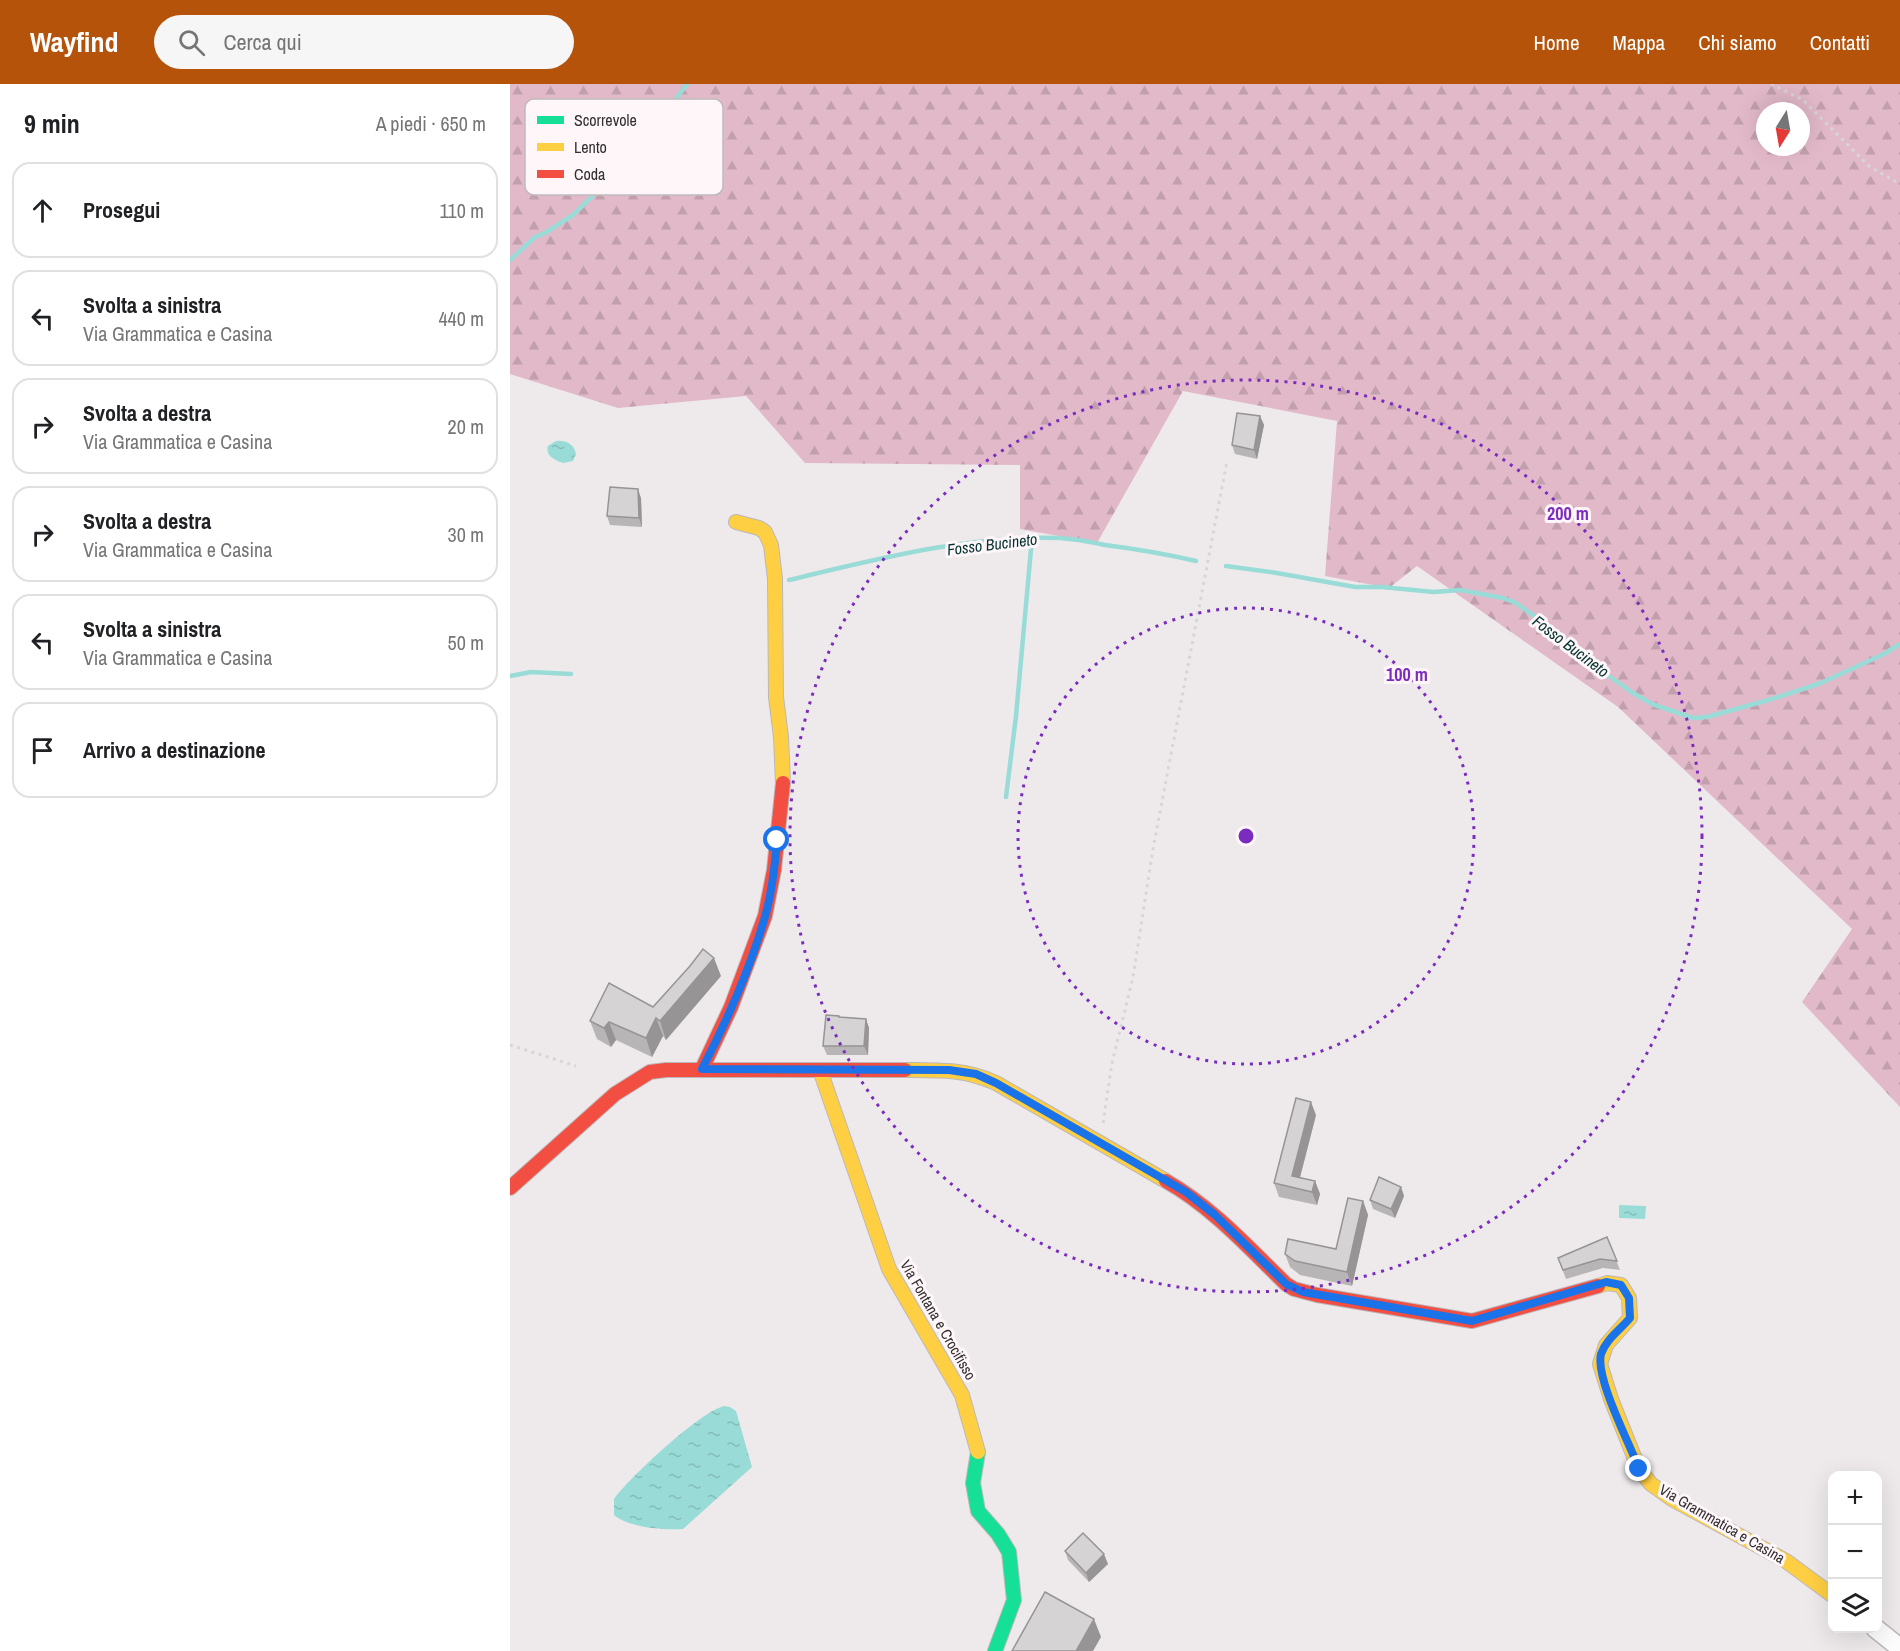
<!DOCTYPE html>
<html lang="it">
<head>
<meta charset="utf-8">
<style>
  :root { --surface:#fff; --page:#f6f6f6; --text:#202124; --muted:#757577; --line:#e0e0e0; --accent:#b45309 }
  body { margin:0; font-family:"Archivo Narrow",sans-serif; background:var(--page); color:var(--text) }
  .controls { position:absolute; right:18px; bottom:18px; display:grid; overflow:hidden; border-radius:12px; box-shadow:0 6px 24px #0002 }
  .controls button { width:54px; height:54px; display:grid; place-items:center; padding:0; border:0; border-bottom:2px solid var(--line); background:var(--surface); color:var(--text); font:30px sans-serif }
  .compass { position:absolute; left:1246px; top:18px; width:54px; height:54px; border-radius:50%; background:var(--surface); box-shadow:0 6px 24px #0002; rotate:191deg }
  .stop { position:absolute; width:18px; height:18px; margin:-14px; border:4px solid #1a73e8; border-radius:50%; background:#fff }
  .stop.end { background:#1a73e8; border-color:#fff; box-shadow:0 2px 6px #0008 }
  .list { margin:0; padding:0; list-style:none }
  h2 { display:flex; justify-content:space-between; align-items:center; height:78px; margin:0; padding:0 24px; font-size:26px }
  h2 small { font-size:20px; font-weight:400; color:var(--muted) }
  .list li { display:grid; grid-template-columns:39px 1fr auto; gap:18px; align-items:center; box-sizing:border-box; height:96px; margin:0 12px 12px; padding:0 12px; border:2px solid var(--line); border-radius:18px }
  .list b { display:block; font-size:22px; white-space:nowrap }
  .list p { margin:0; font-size:20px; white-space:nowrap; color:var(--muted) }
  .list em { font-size:20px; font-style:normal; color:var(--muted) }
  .icon { flex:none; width:33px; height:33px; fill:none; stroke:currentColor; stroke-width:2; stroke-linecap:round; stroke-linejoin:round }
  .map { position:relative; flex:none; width:1390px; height:1567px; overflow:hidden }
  header { display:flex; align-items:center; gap:36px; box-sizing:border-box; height:84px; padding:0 30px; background:var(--accent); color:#fff }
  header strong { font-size:28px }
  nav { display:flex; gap:33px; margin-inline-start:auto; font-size:21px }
  .search { width:420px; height:54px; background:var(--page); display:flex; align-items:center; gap:15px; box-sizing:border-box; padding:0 21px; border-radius:33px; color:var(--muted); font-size:22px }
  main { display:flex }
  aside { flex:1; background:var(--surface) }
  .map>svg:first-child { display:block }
</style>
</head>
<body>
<header>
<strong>Wayfind</strong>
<div class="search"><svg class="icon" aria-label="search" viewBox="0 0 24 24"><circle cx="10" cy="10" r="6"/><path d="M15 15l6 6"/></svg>Cerca qui</div>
<nav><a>Home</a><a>Mappa</a><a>Chi siamo</a><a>Contatti</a></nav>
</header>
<main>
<aside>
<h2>9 min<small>A piedi · 650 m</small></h2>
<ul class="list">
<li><svg class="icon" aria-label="ahead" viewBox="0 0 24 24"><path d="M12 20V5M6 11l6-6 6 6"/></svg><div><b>Prosegui</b></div><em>110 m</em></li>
<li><svg class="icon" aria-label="left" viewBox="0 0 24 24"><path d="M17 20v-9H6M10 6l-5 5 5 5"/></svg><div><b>Svolta a sinistra</b><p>Via Grammatica e Casina</p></div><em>440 m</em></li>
<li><svg class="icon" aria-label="right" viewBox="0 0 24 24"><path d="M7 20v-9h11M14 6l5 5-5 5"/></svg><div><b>Svolta a destra</b><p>Via Grammatica e Casina</p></div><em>20 m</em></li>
<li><svg class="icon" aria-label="right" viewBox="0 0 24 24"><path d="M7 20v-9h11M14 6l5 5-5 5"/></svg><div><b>Svolta a destra</b><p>Via Grammatica e Casina</p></div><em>30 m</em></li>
<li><svg class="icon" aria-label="left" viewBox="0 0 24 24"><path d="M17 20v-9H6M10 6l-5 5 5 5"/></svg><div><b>Svolta a sinistra</b><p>Via Grammatica e Casina</p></div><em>50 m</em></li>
<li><svg class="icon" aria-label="arrive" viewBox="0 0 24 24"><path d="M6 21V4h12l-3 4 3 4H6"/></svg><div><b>Arrivo a destinazione</b></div></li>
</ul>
</aside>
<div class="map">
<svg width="1390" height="1567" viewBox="0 0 1390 1567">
  <defs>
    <pattern id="forest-firs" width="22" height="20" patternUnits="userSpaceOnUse" patternTransform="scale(1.5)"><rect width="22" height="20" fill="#e2b9c9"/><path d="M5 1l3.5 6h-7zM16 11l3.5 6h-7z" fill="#c29fad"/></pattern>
    <pattern id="water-ripples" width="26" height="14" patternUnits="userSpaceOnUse" patternTransform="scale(1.5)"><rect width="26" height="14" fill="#99dbd6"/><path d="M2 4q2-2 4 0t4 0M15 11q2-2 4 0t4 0" fill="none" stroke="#84bcb8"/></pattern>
  </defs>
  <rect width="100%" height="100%" fill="#eeeaec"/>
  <path fill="url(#forest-firs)" fill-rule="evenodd" d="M0,0h1390v1023l-98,-105 50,-73 -234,-222 -201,-141 -28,22 -64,-12 12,-155 -154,-30 -86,152 -77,-14v-64l-215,-2 -59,-67 -128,12 -108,-34zM1255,27h36v36h-36z"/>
  <path fill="url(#water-ripples)" d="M46,357c10,-1 18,3 20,13l-3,7 -10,2c-8,-3 -18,-7 -15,-17z
    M1109,1121l27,1 -1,13 -26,-1z
    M214,1322l6,1 6,4 16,56 -69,62c-21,1 -53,-1 -69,-14v-16c15,-21 87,-88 110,-93z"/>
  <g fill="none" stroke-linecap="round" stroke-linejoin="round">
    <path stroke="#99dbd6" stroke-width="4.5" d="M0,176l25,-23 10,-4 28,-18 41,-40 48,-57 25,-34
      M716,482l51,7 78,14h27l52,5 26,-2 43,8 13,5 34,24 35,32 48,34 19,11 41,14 14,-1 65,-18 49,-16 63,-29 16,-10
      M279,496c88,-21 180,-45 271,-42 15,1 31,4 45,7 31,4 61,9 91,16
      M0,592l21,-4 40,2
      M496,713l10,-81 16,-178"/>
    <g stroke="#bcb8ba" stroke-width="21">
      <path id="street" d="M1365,1544l25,20"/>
    </g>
    <g stroke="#bcb8ba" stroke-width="16">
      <path id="fast" d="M468,1368l-5,31 5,28 20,23 11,18 5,48 -19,51"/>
    </g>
    <g stroke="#bcb8ba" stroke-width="16">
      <path id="slow" d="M226,438l23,6 6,4 6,13 4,34 1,118 5,40 2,46
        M310,986l69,199 73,126 16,57
        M395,986c34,0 60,-1 91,13l170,98
        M1088,1202l9,-3 14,2 8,13 1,20 -24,27 -6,19 11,35 28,70 12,15 21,15 114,62 46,34"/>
    </g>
    <g stroke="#bcb8ba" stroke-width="16">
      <path id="jam" d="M192,985l29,-62 34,-91 9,-46 9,-87
        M656,1097c46,26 82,66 120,103l8,5 23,6 155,26 126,-35
        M0,1104l105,-94 35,-22 16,-2h239"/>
    </g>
    <path stroke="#d6d6d6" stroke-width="3" stroke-dasharray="3 4.5" stroke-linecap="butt" d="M1261,0l32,16 66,66 31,18
      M0,961l66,21
      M593,1039l9,-60 21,-86 20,-128 74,-388"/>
    <use href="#street" stroke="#fcfcfc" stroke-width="18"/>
    <use href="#fast" stroke="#16e098" stroke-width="14"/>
    <use href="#slow" stroke="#ffcf43" stroke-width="14"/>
    <use href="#jam" stroke="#f24e42" stroke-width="14"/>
  </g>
  <path fill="#b8b5b7" d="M750,332l4,9 -7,34 -22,-5 -3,-9z
    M131,414l1,29 -32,-2 -3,-9z
    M211,892l-55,64 -3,-4 -11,21 -36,-17 -5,7 -14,-8 -7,-18 63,-14z
    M330,933l26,2 3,9 -1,27h-41l-4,-9z
    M806,1031l-16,62 15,4 5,13 -3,11 -38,-8 -5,-14z
    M891,1103l3,9 -9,22 -22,-9 -3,-9z
    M853,1117l5,14 -16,71 -52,-11 -10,-8 -5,-13 51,-5z
    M1097,1153l13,33 -17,-2 -37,11 -8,-21z
    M555,1467l43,13 -19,18 -21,-22z"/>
  <path fill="#969495" d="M750,332l4,9 -7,34 -3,-9z
    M128,405l3,9 1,29 -3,-9z
    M204,874l7,18 -55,64 -6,-19z
    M146,934l7,18 -11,21 -6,-19z
    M356,935l3,9 -1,27 -4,-9z
    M99,938l7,18 -5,7 -7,-19z
    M801,1018l5,13 -19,74 -5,-13z
    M805,1097l5,13 -3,11 -5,-13z
    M891,1103l3,9 -9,22 -4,-9z
    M853,1117l5,14 -16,71 -5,-14z
    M594,1470l4,10 -19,18 -3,-9z
    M584,1535l7,18 -8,14h-17z"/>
  <path fill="#d6d3d5" stroke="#969495" stroke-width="1.5" d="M727,329l23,3 -6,34 -22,-5z
    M100,403l28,2 1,29 -32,-2z
    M193,865l11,9 -54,63 -4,-3 -10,20 -37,-16 -5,6 -14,-7 19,-38 44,24 37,-41z
    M316,931l13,1v1l27,2 -2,27h-41z
    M786,1014l15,4 -19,74 23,5 -3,11 -38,-9z
    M869,1093l22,10 -10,22 -21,-9z
    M838,1114l15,3 -16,71 -52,-11 -10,-7 3,-15 48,10z
    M1097,1153l10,24 -17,-2 -37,11 -5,-12z
    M573,1449l21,21 -18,19 -21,-22z
    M535,1508l49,27 -18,32h-64z"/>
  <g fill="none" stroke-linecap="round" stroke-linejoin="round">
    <path stroke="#1a73e8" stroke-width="8" d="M267,756c-2,26 -5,52 -12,77 -15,52 -38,104 -63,152l247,1 27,4 20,9 190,109 29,23 71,69 17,8 169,29 134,-39 15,3 8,13 1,20c-9,11 -24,21 -29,36 -6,24 29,90 38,115"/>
  </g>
  <g fill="none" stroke="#7b2cbf" stroke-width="3" stroke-dasharray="3 6">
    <circle cx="736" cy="752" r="228"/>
    <circle cx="736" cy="752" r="456"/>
  </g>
  <g text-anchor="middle" stroke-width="6" stroke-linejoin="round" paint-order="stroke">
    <g font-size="15" fill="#322f30" stroke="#fef6f8">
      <text transform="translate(428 1236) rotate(60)" y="5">Via Fontana e Crocifisso</text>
      <text transform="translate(1212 1440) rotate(30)" y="5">Via Grammatica e Casina</text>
    </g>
    <g font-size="16" font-style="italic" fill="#033331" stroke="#fef6f8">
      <text transform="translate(482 460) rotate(-7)" y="6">Fosso Bucineto</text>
      <text transform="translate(1061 562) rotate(37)" y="6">Fosso Bucineto</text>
    </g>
  </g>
  <rect x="15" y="15" width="198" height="96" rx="9" fill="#fef6f8" stroke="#c1babc" stroke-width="1.5"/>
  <rect x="27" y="32" width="27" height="8" fill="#16e098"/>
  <rect x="27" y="59" width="27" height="8" fill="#ffcf43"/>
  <rect x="27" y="86" width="27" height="8" fill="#f24e42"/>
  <g font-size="16" fill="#322f30">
    <text x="64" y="42">Scorrevole</text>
    <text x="64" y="69">Lento</text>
    <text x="64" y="96">Coda</text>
  </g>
  <circle cx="736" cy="752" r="9" fill="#7b2cbf" stroke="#fef6f8" stroke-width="3"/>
  <g font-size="18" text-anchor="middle" font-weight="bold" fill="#7b2cbf" stroke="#fef6f8" stroke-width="6" stroke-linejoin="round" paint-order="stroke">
    <text x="1058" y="436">200 m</text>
    <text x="897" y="597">100 m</text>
  </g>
</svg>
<div class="controls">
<button>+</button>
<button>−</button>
<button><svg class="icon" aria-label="layers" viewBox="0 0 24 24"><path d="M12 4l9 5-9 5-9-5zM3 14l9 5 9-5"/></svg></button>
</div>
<svg class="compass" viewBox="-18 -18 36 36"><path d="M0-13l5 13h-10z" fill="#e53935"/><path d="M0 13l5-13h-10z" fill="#757577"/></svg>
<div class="stop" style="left:267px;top:756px"></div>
<div class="stop end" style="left:1129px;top:1385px"></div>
</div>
</main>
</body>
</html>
